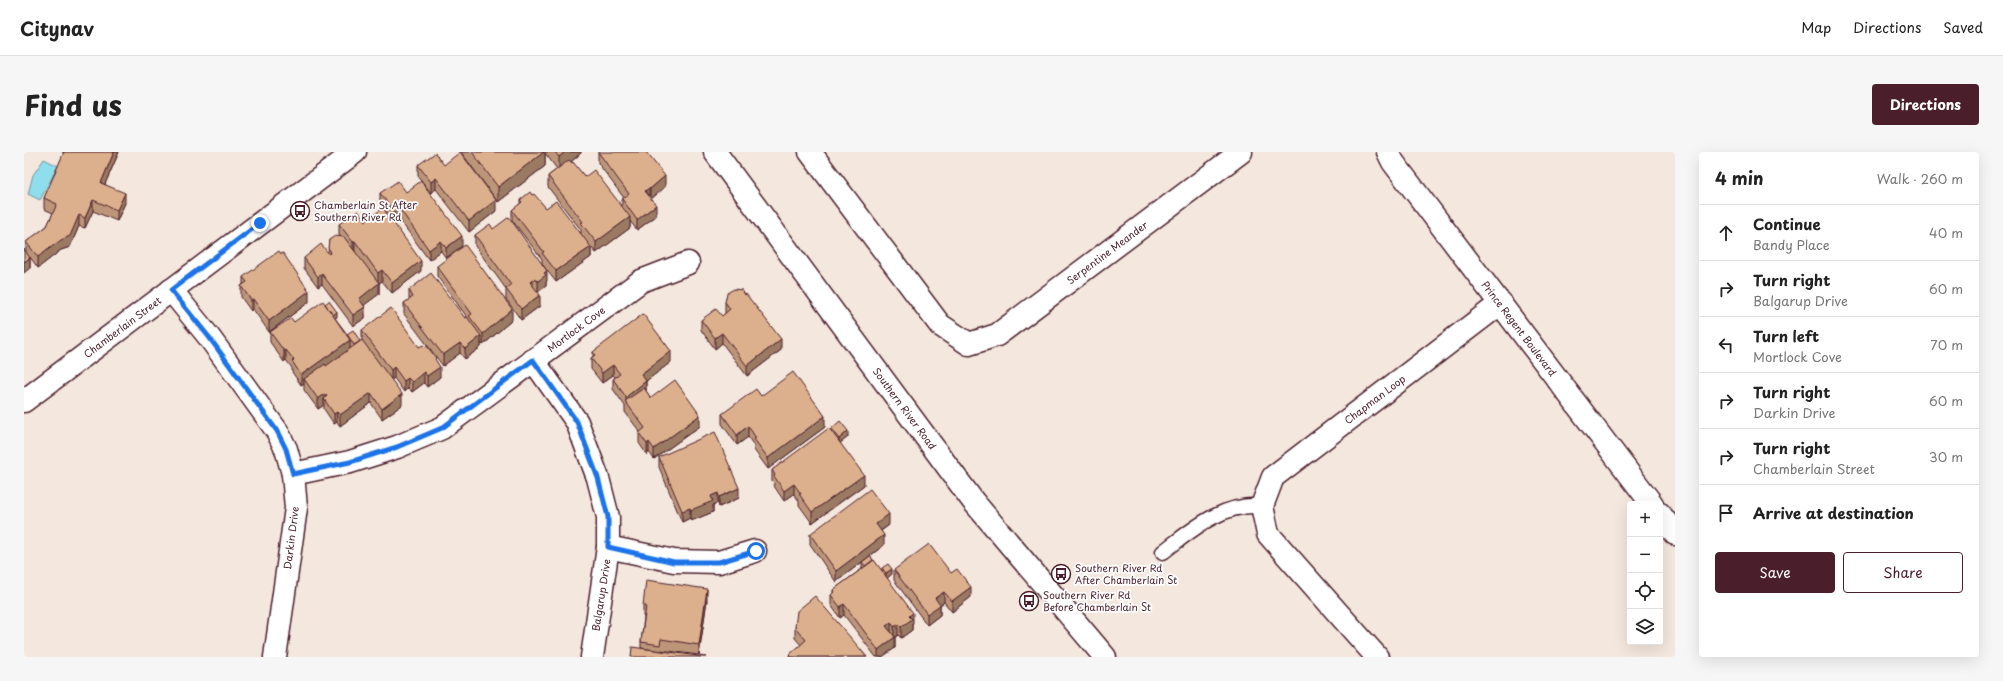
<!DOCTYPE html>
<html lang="en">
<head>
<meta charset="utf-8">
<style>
  :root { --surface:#fff; --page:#f6f6f6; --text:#222; --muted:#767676; --line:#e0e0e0; --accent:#4a1f2b }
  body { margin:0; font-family:"Playpen Sans",sans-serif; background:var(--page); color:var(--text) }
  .controls { position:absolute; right:12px; bottom:12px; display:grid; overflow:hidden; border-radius:4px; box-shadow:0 4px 16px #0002 }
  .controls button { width:36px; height:36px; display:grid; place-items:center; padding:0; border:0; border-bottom:1px solid var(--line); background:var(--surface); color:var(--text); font:20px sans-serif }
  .stop { position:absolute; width:12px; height:12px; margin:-9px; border:3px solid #1a73e8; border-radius:50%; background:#fff }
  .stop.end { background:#1a73e8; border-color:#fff; box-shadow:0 1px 4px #0008 }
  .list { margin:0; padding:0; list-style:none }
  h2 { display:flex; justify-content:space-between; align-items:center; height:52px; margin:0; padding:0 16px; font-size:17px }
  h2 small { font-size:13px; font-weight:400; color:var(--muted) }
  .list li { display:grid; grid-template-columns:26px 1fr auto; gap:12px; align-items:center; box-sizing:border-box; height:56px; padding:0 16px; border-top:1px solid var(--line) }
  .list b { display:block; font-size:15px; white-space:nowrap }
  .list p { margin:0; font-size:13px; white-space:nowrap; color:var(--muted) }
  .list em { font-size:13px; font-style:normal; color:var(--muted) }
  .actions { display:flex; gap:8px; padding:12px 16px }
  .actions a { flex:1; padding:9px 0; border:1px solid var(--accent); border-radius:4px; text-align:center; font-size:14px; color:var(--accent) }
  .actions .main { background:var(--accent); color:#fff }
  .icon { flex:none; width:22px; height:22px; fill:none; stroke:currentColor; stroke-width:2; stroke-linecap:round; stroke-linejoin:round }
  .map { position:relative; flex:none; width:1651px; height:505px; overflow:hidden; border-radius:4px }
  header { display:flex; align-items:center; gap:24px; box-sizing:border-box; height:56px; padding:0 20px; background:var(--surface); border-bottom:1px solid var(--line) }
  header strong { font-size:19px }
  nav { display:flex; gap:22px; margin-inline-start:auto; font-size:14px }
  .intro { display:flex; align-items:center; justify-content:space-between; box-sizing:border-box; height:96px; padding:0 24px }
  h1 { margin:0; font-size:28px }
  .button { padding:10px 18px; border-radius:4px; background:var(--accent); color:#fff; font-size:14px; font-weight:700 }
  main { display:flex; gap:24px; padding:0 24px }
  aside { flex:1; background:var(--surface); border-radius:4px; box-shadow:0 4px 16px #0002 }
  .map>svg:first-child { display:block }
</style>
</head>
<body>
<header>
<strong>Citynav</strong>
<nav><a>Map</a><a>Directions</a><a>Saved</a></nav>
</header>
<div class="intro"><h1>Find us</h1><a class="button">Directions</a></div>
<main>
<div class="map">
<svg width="1651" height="505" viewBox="0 0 1651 505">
  <rect width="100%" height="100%" fill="#f4e7dd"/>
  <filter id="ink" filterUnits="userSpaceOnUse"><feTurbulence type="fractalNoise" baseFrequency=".025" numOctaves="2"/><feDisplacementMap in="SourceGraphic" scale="8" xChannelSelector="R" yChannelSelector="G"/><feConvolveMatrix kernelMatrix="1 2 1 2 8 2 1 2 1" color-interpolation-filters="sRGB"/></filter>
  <g filter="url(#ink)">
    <path fill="#8fdeed" stroke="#73929f" d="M20,7l14,7 -18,34 -12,-6 5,-19z"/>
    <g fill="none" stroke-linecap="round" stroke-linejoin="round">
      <g stroke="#4a1f2b" stroke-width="17">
        <path id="lane" d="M1139,400c30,-23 59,-49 99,-46"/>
      </g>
      <g stroke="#4a1f2b" stroke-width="25">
        <g id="street">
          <path id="s1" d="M786,0l130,173 29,19 28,-9 244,-183"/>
          <path id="s2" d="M1364,0l5,10 259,342"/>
          <path d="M147,138l38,47 68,94 9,18 7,25 3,34 -21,149"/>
          <path d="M509,208l44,62 21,56 10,39v30l-16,110"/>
          <path id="s3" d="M269,322l57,-12 47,-15 45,-19 199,-147 47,-18"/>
          <path d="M1636,362l15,20"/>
          <path d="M584,395l66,14 45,1 36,-11"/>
          <path id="s4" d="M1353,505l-109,-123 -6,-28 11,-29 228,-174"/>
        </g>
      </g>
      <g stroke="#4a1f2b" stroke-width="25">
        <g id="secondary">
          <path id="s5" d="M0,249l331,-249"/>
        </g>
      </g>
      <g stroke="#4a1f2b" stroke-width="25">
        <g id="primary">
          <path id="s6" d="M691,0l258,349 132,156"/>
        </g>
      </g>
      <use href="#lane" stroke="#fff" stroke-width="14"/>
      <use href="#street" stroke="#fff" stroke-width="22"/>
      <use href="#secondary" stroke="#fff" stroke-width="22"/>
      <use href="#primary" stroke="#fff" stroke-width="22"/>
    </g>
    <path fill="#bd9679" stroke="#4a1f2b" d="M38,0h57l-14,32 20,19 -8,18 -24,-10 -8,17 -6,-2 -9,21 -9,3 -23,18 -8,-11v11l-4,-15v-11l21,-16 6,-13 -9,-4v-11l20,-45z
      M437,0h120v1l-10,9 14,15 37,29v-7l2,-1 -26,-35v-11l67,35 -14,12 5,17 -19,14 -7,-9v7l-34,25 -5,-6v10l-35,25 -14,-18v-5l-30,-39v-10l8,-6v-4l12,-5 14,13 35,25v-3l-33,-43v-11l9,-7 -12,-16v13l-47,36z
      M394,13h26l52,46 -27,21 -33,-43 -5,4 -13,-17z
      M382,40l56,54 -16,12 -5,-7 -12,9 -30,-41 -5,3 -14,-18v-11z
      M342,69l55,50 -29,22 -10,-12 -3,2v11l-15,11 1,13 -12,8 -31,-42 -4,3 -14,-19v-10l24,-5 1,-13 11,-4 -1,-1v-11z
      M469,77l54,52 -1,1v4l-8,6h-1l3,14 -19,14 -15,-21v-10l-31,-43v-11z
      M413,114l75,54 -29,25 -2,-2v4l-16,12 -5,-6 -17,13 -39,-52v-11l5,-3v-10l56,28 2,-1 -30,-41z
      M219,125l66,25 -40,30 -16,-23 -2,2 -10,-14v-11l2,-2z
      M701,150l56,48 -34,26 -25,-33 -7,6 -14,-19v-10l21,-4 3,-3z
      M313,165l-2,1 12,16 13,8 2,-2v-10l57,17 17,15 4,15 -13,10 -3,-4 -12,9 -4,-4 -4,4 -10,-14 -3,2 11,25 -20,14 -11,-16 -31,23 -3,-4 -3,2 -10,-15v-4l-6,4 -14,-19v-7l-3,2 -9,-13v-4l-6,-8 -2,2 -14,-20v-10l24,-10z
      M569,200l78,10 -25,19v10l5,7 49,28 -46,33 -5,-7 -2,3 -8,-12v-10l1,-1 -15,-20v-6l-12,-17v-10l2,-2 -2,-2 -11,8 -11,-14v-11l2,-2z
      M737,244l64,31 -57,42 -14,-19v-4l-6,-9 -11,8 -15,-21v-10z
      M807,277l17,8 -8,6 24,42 -52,38 -13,-18v-4l-5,-7 -10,7 -10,-15v-3l-2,-2v-11l59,-40z
      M635,305l80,41 -20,9 -1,-4 -5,2v7l-22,9 -1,-3 -8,4 -23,-55z
      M865,373l-8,6 3,14 -14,11 12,16v-4l10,6 -5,4 26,45 -1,1v6l-11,8 -3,-3 -3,2v11l-13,9h-6l-32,-42 -4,3 -9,-13v-10l2,-2v-3l30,-22 -1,-1v-5l-26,20 -26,-38v-10z
      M870,418l57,3 20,24 -19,15 -8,-10 -4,3v10l-13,10 -33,-45z
      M683,448l-8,55 -38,-5v1l-20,-3v-6l3,-25 -1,-1v-10z
      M771,475l72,30h-78v-2l12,-10 -6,-7z"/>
    <path fill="#9a7a63" stroke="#4a1f2b" d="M90,0h5l-18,41v-10z
      M520,0h1v14l-47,36v-15z
      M541,0h16v1l-22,19v-15z
      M641,24v11l-15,13v-11z
      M412,26v11l-5,4v-11z
      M625,36v10l-4,-7z
      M101,41v10l-8,18v-11z
      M69,48v11l-8,17v-10z
      M472,48v11l-27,21v-11z
      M632,53v11l-19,14v-10z
      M375,56v11l-5,3v-10z
      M55,63v11l-9,21 -9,3 -23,18v-11z
      M606,65v11l-34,25v-11z
      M438,84v10l-16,12v-10z
      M331,89v11l-2,1v-11z
      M417,89v10l-12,9v-10z
      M567,95v10l-35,25v-11z
      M6,106v10l-6,5v-11z
      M397,109v10l-29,22v-10z
      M358,118v11l-4,3v-11z
      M523,119v10l-1,1v4l-8,6v-11l6,-8z
      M298,122v10l-4,3v-10z
      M509,127v11l-3,-8z
      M355,131v11l-20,15v-10z
      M285,139v11l-40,30v-11z
      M516,143v11l-19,14v-11z
      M229,147v10l-2,2v-11z
      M341,155v11l-12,8v-11z
      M488,157v11l-29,25v-11z
      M313,160v5l-5,4v-6z
      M698,181v10l-7,6v-11z
      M457,184v11l-16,12v-10z
      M757,187v11l-34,26v-10z
      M326,188v10l-44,32 -2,-3v4l-3,2v-10z
      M436,191v10l-17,13v-11z
      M262,198v10l-2,2v-11z
      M647,199v11l-30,23v-11z
      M589,213v10l-11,8v-10z
      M370,215v11l-3,2v-10z
      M416,215v10l-13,10v-11z
      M400,220v11l-12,9v-10z
      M384,226v10l-4,4v-11z
      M622,229v11l-20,11v-6z
      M347,241v10l-31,23v-11z
      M301,242v7l-1,-2v6l-6,4v-10z
      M378,242v11l-20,14v-10z
      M313,260v10l-3,2v-10z
      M676,263v11l-46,33v-10z
      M801,264v11l-57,42v-11z
      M724,274v11l-11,8v-10z
      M824,279v6l-9,7v-5z
      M625,290v10l-2,3v-11z
      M840,323v10l-52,38v-11z
      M770,332v10l-10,7v-10z
      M715,336v10l-20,9v-10z
      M694,341v10l-5,2v7l-22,9v-11l20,-14z
      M666,356v10l-8,4v-11z
      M865,362v11l-13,9v-10z
      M860,383v10l-48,37v-11z
      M868,417v5l-6,5v-6z
      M947,435v10l-19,15v-11z
      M683,437v11l-8,55v-10z
      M920,440v10l-4,3v10l-13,10v-11l8,-16z
      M820,452v11l-4,3v-11z
      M889,461v10l-1,1v6l-11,8v-11l8,-11z
      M867,470v11l-5,-7z
      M874,472v11l-4,3v-11z
      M871,485v11l-13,9h-4v-7z"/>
    <path fill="#dcaf8d" stroke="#4a1f2b" d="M40,0h50l-13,31 24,10 -8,17 -24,-10 -8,18 -6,-3 -9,21 -9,4 -23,17 -12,-15 21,-16 10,-22 -13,-6z
      M436,0l36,48 -27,21 -33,-43 -5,4 -13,-17 17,-12 9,12z
      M448,0h72l-46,35z
      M531,0h10l-6,5z
      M574,0h48l19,24 -15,13 -1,-1 -4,3 11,14 -19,15 -15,-21 7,-5z
      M545,8l3,3 1,-1 12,15 9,-7 36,47 -34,25 -15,-19 2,-1 -35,-46z
      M374,29l8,11 15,-11 41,55 -16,12 -5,-7 -12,9 -30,-42 -5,4 -14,-19z
      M506,40l2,3 2,-1 12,14 10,-7 35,46 -35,24 -14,-18 2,-1 -32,-42 10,-8 -2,-2z
      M359,56l38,53 -29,22 -10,-13 -4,3 -23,-32 -2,1 -14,-18 19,-13 8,10z
      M485,65l38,54 -3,2 2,2 -8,6 -5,-2 -3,3 10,13 -19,14 -15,-20 5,-4 -36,-50 15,-11 3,5z
      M311,84l9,1 35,46 -20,16 6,8 -12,8 -31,-41 -4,3 -14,-19 17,-14 8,10 2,-2 -3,-4 1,-8z
      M441,93l47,64 -29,25 -14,-18 3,-2 -35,-48z
      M0,97l6,9 -6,4z
      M255,99l2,3 2,-1 26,38 -40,30 -16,-22 -2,1 -10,-14 6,-4 -4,-5z
      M407,121l34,45 2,-1 14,19 -16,13 -5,-6 -17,12 -39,-52 9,-6 -4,-7z
      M710,137l8,1 3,5 1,-1 35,45 -34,27 -25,-33 -7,5 -14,-18 15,-11 6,7 8,-7 -5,-7 2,-9z
      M299,149l27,39 -49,35 -9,-14 2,-1 -8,-10 -2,1 -14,-19 21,-14 3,4z
      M305,149l8,11 -4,3 -8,-11z
      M367,156l28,39 4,-2 2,2 2,-1 9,12 -1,1 5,8 -13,9 -3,-4 -12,10 -4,-4 -4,3 -10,-14 -3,3 -29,-40z
      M619,162l28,37 -30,23 5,7 -20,16 -13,-18 7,-5 -7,-9 -11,8 -11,-15 4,-3 -2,-3z
      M329,178l7,11 -6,4 -7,-11z
      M338,188l40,54 -20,15 -11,-16 -31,22 -3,-3 -3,2 -10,-15 3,-3 -2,-2 -7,5 -14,-20 21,-15 1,2z
      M769,220l32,44 -57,42 -14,-19 2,-1 -8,-12 -11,9 -15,-21 34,-25 5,7z
      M651,228l25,35 -46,34 -5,-7 -2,2 -8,-11 6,-5 -20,-27 19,-13 7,10z
      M816,269l8,10 -9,8 -8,-10z
      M805,276l35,47 -52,37 -13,-18h2l-7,-10 -10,7 -10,-15 1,-1 -3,-5z
      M691,280l24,56 -20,9 -1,-4 -7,3 2,5 -22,9 -1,-2 -8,3 -23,-54z
      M846,337l19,25 -13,10 8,11 -48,36 -26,-37z
      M905,392l22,29 6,-4 14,18 -19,14 -8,-9 -9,6 5,7 -13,9 -33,-44z
      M846,404l3,4 -8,6 -3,-4z
      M850,408l39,53 -4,3 3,3 -11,8 -3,-3 -4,3 -3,-5 -5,4 9,11 -17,13 -34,-46 -4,3 -9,-12 3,-3 -1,-2z
      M864,412l4,5 -6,4 -4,-5z
      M622,428l61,9 -8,56 -38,-6 -1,6 -19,-3 5,-36h-3z
      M791,444l52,61h-76l-2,-2 17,-15 -11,-13 2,-16z
      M608,495l74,10h-75z"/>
  </g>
  <g fill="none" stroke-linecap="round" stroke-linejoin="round" filter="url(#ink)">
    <path stroke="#1a73e8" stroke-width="5" d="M236,71l-89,67 38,47 68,94 9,18 7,25 57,-12 47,-15 45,-19 91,-68 44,62 21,56 10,39v30l66,15h45l37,-11"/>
  </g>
  <defs>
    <g id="bus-ring" transform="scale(1)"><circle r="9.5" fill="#fff" stroke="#4a1f2b" stroke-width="1.5"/><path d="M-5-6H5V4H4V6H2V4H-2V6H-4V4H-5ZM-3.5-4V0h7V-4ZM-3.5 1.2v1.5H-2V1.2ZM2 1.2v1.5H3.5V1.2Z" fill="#4a1f2b"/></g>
  </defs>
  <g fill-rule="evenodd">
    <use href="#bus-ring" x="276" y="59"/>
    <use href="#bus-ring" x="1037" y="422"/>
    <use href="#bus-ring" x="1005" y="449"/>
  </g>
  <g text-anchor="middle" stroke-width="3.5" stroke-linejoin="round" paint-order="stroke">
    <g font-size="10" fill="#4a1f2b" stroke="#fff" text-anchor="start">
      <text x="290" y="57">Chamberlain St After<tspan x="290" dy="12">Southern River Rd</tspan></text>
      <text x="1051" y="420">Southern River Rd<tspan x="1051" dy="12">After Chamberlain St</tspan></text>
      <text x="1019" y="447">Southern River Rd<tspan x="1019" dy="12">Before Chamberlain St</tspan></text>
    </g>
    <g font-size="10" fill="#4a1f2b" stroke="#fff">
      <text dy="4" stroke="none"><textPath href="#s1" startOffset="418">Serpentine Meander</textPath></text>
      <text dy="4" stroke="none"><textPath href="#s5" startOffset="123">Chamberlain Street</textPath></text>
      <text dy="4" stroke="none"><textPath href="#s2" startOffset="220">Prince Regent Boulevard</textPath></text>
      <text dy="4" stroke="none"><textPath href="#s3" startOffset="323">Mortlock Cove</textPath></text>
      <text dy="4" stroke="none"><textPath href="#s4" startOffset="352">Chapman Loop</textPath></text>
      <text dy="4" stroke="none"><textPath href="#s6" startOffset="319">Southern River Road</textPath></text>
      <text transform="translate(267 386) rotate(-83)" y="4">Darkin Drive</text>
      <text transform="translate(577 443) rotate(-81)" y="4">Balgarup Drive</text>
    </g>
  </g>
</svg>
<div class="controls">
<button>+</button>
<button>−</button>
<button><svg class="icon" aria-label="locate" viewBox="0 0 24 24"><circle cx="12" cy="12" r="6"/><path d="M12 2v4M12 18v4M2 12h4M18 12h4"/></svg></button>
<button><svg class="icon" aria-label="layers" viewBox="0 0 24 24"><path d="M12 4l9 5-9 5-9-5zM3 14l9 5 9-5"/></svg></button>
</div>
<div class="stop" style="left:732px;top:399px"></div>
<div class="stop end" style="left:236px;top:71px"></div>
</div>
<aside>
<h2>4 min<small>Walk · 260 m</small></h2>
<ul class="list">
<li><svg class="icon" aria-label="ahead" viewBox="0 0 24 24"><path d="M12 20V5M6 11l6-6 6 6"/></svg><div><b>Continue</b><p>Bandy Place</p></div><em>40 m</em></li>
<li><svg class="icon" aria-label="right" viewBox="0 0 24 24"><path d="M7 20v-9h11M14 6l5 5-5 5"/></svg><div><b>Turn right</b><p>Balgarup Drive</p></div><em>60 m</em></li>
<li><svg class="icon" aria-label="left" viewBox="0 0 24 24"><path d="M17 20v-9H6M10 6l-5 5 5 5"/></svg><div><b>Turn left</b><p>Mortlock Cove</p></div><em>70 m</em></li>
<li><svg class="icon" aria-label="right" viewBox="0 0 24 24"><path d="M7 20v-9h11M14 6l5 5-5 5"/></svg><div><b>Turn right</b><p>Darkin Drive</p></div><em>60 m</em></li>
<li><svg class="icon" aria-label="right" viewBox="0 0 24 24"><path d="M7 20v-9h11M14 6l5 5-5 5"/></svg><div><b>Turn right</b><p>Chamberlain Street</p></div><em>30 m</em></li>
<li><svg class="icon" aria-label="arrive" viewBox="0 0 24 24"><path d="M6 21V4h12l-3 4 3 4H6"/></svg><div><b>Arrive at destination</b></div></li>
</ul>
<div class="actions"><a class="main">Save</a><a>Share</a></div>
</aside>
</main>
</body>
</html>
